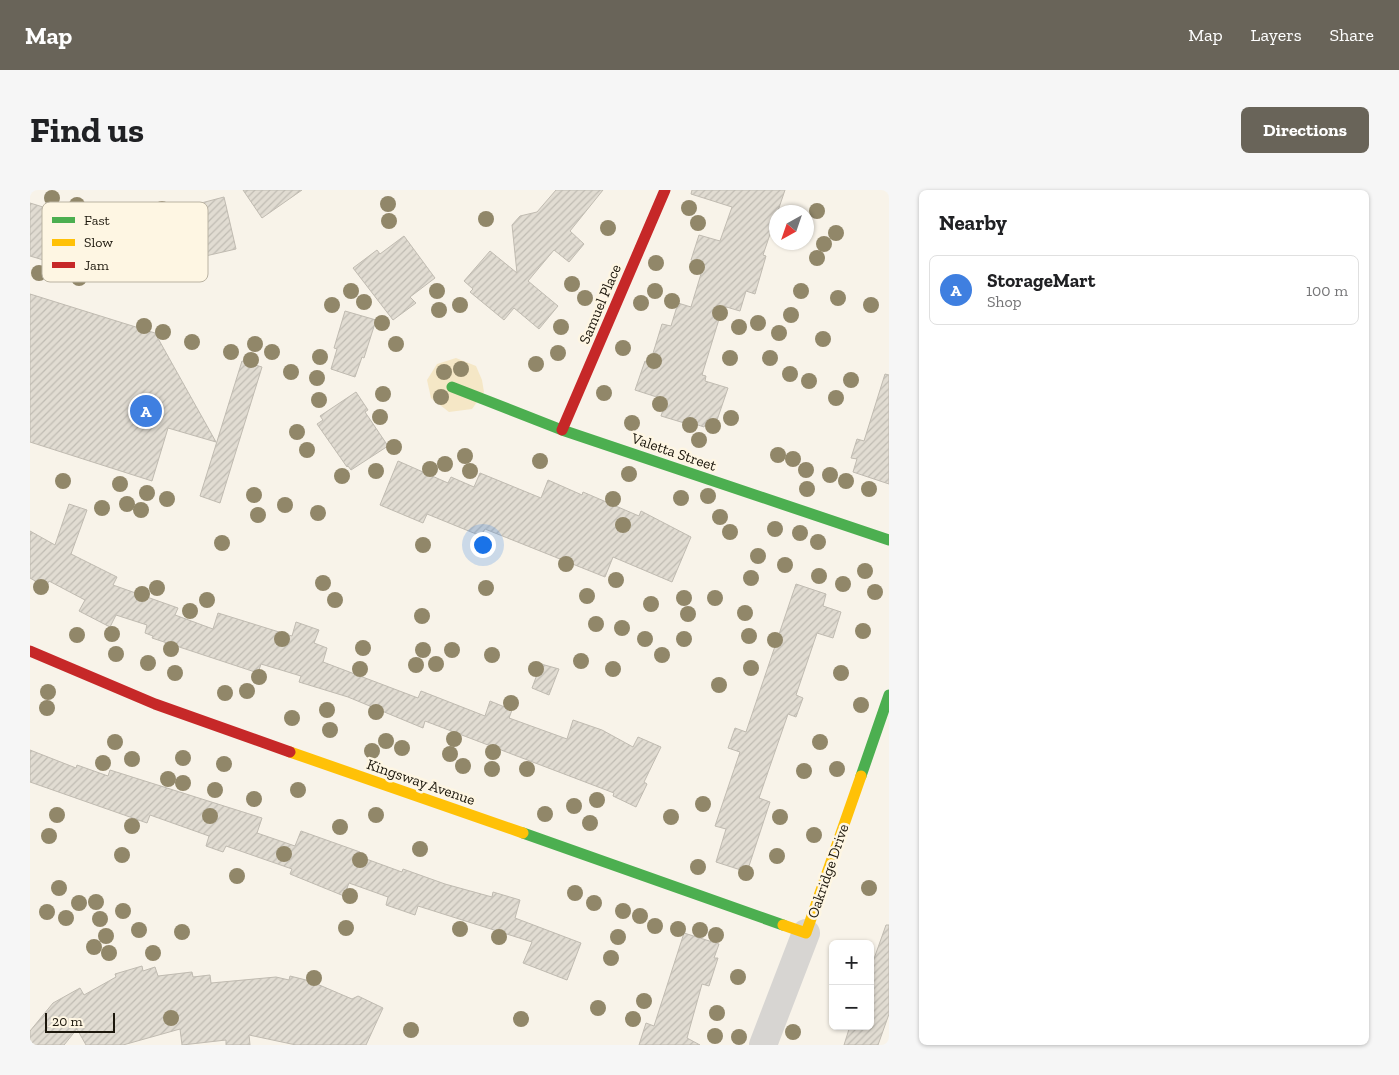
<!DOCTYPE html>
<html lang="en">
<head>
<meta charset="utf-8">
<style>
  :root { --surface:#fff; --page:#f6f6f6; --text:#202124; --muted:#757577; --line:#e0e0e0; --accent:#696459 }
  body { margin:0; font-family:"Zilla Slab",serif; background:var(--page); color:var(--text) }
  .controls { position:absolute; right:15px; bottom:15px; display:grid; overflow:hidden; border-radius:8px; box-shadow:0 1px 4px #0004 }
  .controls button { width:45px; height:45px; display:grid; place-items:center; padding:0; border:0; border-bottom:1px solid var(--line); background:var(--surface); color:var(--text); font:25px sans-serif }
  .compass { position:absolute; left:739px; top:15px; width:45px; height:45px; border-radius:50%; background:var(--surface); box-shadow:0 1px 4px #0004; rotate:220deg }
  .scale { position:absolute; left:15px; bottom:12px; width:70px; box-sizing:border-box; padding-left:5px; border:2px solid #1c170c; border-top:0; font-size:14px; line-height:18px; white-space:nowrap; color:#1c170c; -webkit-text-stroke:4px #fef6e3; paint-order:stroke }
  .you { position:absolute; left:452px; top:354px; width:18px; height:18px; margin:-12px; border:4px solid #fff; border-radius:50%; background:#1a73e8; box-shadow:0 0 0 8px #1a73e833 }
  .badge { display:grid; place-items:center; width:32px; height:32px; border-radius:50%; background:var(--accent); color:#fff; font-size:16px; font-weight:700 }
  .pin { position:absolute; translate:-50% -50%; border:2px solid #fff; box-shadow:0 1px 5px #0006 }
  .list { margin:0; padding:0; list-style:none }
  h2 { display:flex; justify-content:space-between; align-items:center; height:65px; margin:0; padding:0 20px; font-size:21px }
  h2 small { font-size:16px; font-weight:400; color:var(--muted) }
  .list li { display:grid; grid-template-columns:32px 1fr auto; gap:15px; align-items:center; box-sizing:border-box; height:70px; margin:0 10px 10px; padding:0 10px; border:1px solid var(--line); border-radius:8px }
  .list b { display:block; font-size:19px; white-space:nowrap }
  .list p { margin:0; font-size:16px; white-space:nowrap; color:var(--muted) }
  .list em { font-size:16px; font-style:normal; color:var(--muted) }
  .map { position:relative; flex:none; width:859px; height:855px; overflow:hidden; border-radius:8px }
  header { display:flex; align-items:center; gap:30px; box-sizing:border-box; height:70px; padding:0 25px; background:var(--accent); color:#fff }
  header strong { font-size:24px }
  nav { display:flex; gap:28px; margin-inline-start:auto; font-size:18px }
  .intro { display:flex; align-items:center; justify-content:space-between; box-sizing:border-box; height:120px; padding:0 30px }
  h1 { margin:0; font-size:35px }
  .button { padding:12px 22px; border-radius:8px; background:var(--accent); color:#fff; font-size:18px; font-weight:700 }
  main { display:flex; gap:30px; padding:0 30px }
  aside { flex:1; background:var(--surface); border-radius:8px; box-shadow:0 1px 4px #0004 }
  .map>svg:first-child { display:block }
</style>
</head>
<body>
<header>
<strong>Map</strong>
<nav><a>Map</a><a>Layers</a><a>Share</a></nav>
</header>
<div class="intro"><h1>Find us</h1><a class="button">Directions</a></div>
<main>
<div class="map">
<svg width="859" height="855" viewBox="0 0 859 855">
  <defs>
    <pattern id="building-hatch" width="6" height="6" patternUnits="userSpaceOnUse" patternTransform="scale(1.25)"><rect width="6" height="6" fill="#e1dcd2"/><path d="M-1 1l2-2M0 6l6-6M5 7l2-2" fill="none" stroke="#c0bcb3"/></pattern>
  </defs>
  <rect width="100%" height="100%" fill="#f8f3e9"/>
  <path fill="#f5e7c6" d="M426,168l20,8 6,14 2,12 -12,17 -23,3 -18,-14 -4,-18 10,-16z"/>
  <path fill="url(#building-hatch)" stroke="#c0bbb1" d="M213,0h59l-40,28z
    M526,0h47l-33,41 14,13 -15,18 -15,-12 -26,31 30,25 -19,23 -25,-21 -10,12 -34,-28 3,-3 -9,-8 26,-30 27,22 -5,-48 8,-9 17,-4z
    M662,0h93l-22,65 3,1 -11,38 -9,-3 -6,20 -17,-5 -21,69 4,1 -1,5 23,7 -13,38 -9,-3 -2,4 -12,-4 -1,2 -30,-9 5,-16 -31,-10 10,-29 5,2 12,-39 9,2 7,-23 13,4 13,-43 -13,-4 8,-25 21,6 12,-34 -41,-13z
    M194,7l12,52 -131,30 -10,-48z
    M0,13l52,16 -15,48 -37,-11z
    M374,46l31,42 -25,19 6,6 -23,17 -40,-52 24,-18 3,4z
    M0,104l125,39 61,109 -48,-14 -16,53 -122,-39z
    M315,121l31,9 -12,38 -2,-1 -7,20 -24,-8 6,-20 -3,-1z
    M212,171l20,6 -42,136 -20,-7z
    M855,184l4,1v109l-36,-12 4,-13 -6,-1 6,-19 7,2z
    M326,202l12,18 -3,2 23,34 -37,24 -3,-4 -1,1 -30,-43 6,-4 -3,-4z
    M368,271l50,22 3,-6 23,10 6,-14 61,25 7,-18 34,15 1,-3 56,24 2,-5 50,26 -19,45 -59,-25 -8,20 -120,-48 -4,7 -54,-22 -4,9 -43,-18z
    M39,314l18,6 -16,44 46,23 -4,8 65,23 -3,7 38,14 5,-16 74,23 4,-14 23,8 -5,13 13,5 -4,14 95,36 3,-7 64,25 5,-15 22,9 -3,8 58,21 6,-19 29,10 31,17 5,-10 23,10 -17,35 3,2 -11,23 -23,-11 1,-3 -189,-72 -2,7 -75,-31 -49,-15 2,-6 -40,-12 -3,9 -106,-35 1,-2 -8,-3 2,-8 -31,-10 -6,12 -31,-16 6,-11 -36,-19 -3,6 -16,-9v-47l25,14z
    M766,394l30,10 -3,12 18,6 -8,26 -16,-5 -21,62 7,3 -7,19 -8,-3 -29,84 11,4 -23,70 -31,-10 10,-33 -11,-3 25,-74 -12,-4 7,-20 11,4z
    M511,474l18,5 -10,26 -17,-7z
    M0,560l46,18 1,-3 31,11 2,-6 152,48 -5,15 38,13 6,-15 59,21 -2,4 44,16 1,-3 42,15 47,13 1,-5 27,8 -5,18 66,25 -14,37 -44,-17 9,-21 -114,-36 -3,9 -29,-10 2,-8 -39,-14 -5,13 -54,-22 2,-5 -66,-23 -3,6 -17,-6 3,-10 -59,-21 -3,8 -117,-41z
    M856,735h3v89l-11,31h-34l6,-19h20v-56z
    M654,743l35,11 -5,14h4l-9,28 -7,-2 -15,54 13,7h-61l7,-22 8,3z
    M112,776l1,5 12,-4 3,9 34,-4 1,5 17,-2 1,8 65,-6 13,3 1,-4 20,5 42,18 6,-3 25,12 -17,37h-70l-47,-10 1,10h-24v-5l-44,5 -2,-16 -57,16h-37l-9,-16 -13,16h-34v-14l23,-28 27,-15 4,7 32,-18 -1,-3z"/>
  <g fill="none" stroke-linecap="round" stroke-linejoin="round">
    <path stroke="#d7d5d2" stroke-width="28" d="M733,855l43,-112"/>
    <path stroke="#4caf50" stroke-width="11" d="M422,197l110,43 327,110
      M831,586l28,-81
      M493,643l260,92"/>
    <path stroke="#ffc107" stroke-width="11" d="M260,562l233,81
      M753,735l23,8 55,-157"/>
    <path stroke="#c62828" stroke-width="11" d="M532,240l103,-240
      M0,461l125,53 135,48"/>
  </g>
  <g fill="#918769">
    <circle cx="22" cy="8" r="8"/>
    <circle cx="358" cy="14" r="8"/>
    <circle cx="47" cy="15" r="8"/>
    <circle cx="659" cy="18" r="8"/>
    <circle cx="132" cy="19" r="8"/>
    <circle cx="787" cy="21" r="8"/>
    <circle cx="456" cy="29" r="8"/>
    <circle cx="359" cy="31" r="8"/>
    <circle cx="668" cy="33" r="8"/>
    <circle cx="578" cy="38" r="8"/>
    <circle cx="806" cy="43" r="8"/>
    <circle cx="794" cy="54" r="8"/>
    <circle cx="787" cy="68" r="8"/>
    <circle cx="626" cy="73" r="8"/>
    <circle cx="667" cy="77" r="8"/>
    <circle cx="9" cy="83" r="8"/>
    <circle cx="49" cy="88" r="8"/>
    <circle cx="542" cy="94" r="8"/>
    <circle cx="321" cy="101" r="8"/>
    <circle cx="407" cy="101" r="8"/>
    <circle cx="625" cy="101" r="8"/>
    <circle cx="771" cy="101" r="8"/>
    <circle cx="555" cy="108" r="8"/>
    <circle cx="808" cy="108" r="8"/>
    <circle cx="642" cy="111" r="8"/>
    <circle cx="334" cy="112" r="8"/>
    <circle cx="611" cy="113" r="8"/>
    <circle cx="302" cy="115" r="8"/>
    <circle cx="430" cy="115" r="8"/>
    <circle cx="841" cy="115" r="8"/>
    <circle cx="409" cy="120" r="8"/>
    <circle cx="690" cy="123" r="8"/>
    <circle cx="761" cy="125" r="8"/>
    <circle cx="352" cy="133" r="8"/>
    <circle cx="728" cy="133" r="8"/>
    <circle cx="114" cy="136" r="8"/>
    <circle cx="531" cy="137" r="8"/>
    <circle cx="709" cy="137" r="8"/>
    <circle cx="133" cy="142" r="8"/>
    <circle cx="749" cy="143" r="8"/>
    <circle cx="793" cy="149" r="8"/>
    <circle cx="162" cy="152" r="8"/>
    <circle cx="225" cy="154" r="8"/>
    <circle cx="366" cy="154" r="8"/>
    <circle cx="593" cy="158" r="8"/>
    <circle cx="201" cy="162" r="8"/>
    <circle cx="242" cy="162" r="8"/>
    <circle cx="528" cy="163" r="8"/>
    <circle cx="290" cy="167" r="8"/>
    <circle cx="700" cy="168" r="8"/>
    <circle cx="740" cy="168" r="8"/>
    <circle cx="221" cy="170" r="8"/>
    <circle cx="624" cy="171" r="8"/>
    <circle cx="506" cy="174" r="8"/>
    <circle cx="431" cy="179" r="8"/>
    <circle cx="261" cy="182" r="8"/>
    <circle cx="414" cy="182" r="8"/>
    <circle cx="760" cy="184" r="8"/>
    <circle cx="287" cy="188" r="8"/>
    <circle cx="821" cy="190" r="8"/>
    <circle cx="779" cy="191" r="8"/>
    <circle cx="574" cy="203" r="8"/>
    <circle cx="353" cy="204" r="8"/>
    <circle cx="411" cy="207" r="8"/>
    <circle cx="806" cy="208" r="8"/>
    <circle cx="289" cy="210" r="8"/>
    <circle cx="630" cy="214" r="8"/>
    <circle cx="350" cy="227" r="8"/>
    <circle cx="701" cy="228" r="8"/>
    <circle cx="602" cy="233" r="8"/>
    <circle cx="660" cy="235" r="8"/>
    <circle cx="683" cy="236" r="8"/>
    <circle cx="267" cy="242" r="8"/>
    <circle cx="669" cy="250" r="8"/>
    <circle cx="364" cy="257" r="8"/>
    <circle cx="277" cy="260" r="8"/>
    <circle cx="748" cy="265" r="8"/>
    <circle cx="435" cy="266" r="8"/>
    <circle cx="763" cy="269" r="8"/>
    <circle cx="510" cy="271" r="8"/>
    <circle cx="415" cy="274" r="8"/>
    <circle cx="400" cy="279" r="8"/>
    <circle cx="776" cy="280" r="8"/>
    <circle cx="346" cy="281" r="8"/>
    <circle cx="440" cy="281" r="8"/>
    <circle cx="599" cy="284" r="8"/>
    <circle cx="800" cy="285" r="8"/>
    <circle cx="312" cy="286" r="8"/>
    <circle cx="33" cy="291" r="8"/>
    <circle cx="816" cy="291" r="8"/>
    <circle cx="90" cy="294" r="8"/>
    <circle cx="777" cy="299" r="8"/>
    <circle cx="839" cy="299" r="8"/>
    <circle cx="117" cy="303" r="8"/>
    <circle cx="224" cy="305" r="8"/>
    <circle cx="678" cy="306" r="8"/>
    <circle cx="651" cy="308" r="8"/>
    <circle cx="137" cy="309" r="8"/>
    <circle cx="583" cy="309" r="8"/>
    <circle cx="97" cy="314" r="8"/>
    <circle cx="255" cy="315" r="8"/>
    <circle cx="72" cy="318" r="8"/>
    <circle cx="111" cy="320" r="8"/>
    <circle cx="288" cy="323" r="8"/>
    <circle cx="228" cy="325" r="8"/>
    <circle cx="690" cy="327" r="8"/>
    <circle cx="593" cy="335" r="8"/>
    <circle cx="745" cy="339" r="8"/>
    <circle cx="700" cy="342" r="8"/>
    <circle cx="770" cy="343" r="8"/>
    <circle cx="788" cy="352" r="8"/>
    <circle cx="192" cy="353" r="8"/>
    <circle cx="393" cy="355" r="8"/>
    <circle cx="728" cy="366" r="8"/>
    <circle cx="536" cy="374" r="8"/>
    <circle cx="755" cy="375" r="8"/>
    <circle cx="835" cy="381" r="8"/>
    <circle cx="789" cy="386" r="8"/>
    <circle cx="721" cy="388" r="8"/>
    <circle cx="586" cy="390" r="8"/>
    <circle cx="293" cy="393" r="8"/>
    <circle cx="813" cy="394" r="8"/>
    <circle cx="11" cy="397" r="8"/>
    <circle cx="127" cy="398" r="8"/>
    <circle cx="456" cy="398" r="8"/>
    <circle cx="845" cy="402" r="8"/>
    <circle cx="112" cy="404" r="8"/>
    <circle cx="557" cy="406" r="8"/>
    <circle cx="654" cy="408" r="8"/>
    <circle cx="685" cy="408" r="8"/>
    <circle cx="177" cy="410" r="8"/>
    <circle cx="305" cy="410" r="8"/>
    <circle cx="621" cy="414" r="8"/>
    <circle cx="160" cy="421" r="8"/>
    <circle cx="715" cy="423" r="8"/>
    <circle cx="658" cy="424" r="8"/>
    <circle cx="392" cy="426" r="8"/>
    <circle cx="566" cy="434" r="8"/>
    <circle cx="592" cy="438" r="8"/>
    <circle cx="833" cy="441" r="8"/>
    <circle cx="82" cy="444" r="8"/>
    <circle cx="47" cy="445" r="8"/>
    <circle cx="719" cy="446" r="8"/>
    <circle cx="252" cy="449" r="8"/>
    <circle cx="615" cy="449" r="8"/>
    <circle cx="654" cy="449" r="8"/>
    <circle cx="745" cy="450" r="8"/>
    <circle cx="333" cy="458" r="8"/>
    <circle cx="141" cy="459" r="8"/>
    <circle cx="393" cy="460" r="8"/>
    <circle cx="422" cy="460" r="8"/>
    <circle cx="86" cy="464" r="8"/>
    <circle cx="462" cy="465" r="8"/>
    <circle cx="632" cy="465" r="8"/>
    <circle cx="551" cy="471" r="8"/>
    <circle cx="118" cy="473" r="8"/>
    <circle cx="406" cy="474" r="8"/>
    <circle cx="386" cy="475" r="8"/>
    <circle cx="721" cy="478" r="8"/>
    <circle cx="330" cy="479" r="8"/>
    <circle cx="506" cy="479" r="8"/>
    <circle cx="583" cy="479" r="8"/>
    <circle cx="145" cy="483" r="8"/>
    <circle cx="811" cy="483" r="8"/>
    <circle cx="229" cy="487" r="8"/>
    <circle cx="689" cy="495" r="8"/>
    <circle cx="217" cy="501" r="8"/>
    <circle cx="18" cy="502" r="8"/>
    <circle cx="195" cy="503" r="8"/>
    <circle cx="481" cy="513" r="8"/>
    <circle cx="831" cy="515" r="8"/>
    <circle cx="17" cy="518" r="8"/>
    <circle cx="297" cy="520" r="8"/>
    <circle cx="346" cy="522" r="8"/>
    <circle cx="262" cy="528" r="8"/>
    <circle cx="300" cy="540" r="8"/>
    <circle cx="424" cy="549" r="8"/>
    <circle cx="356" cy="551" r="8"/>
    <circle cx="85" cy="552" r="8"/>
    <circle cx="790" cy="552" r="8"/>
    <circle cx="372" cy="558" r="8"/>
    <circle cx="342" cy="561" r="8"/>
    <circle cx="463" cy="562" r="8"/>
    <circle cx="420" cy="564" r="8"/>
    <circle cx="153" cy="568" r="8"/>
    <circle cx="102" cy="569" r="8"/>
    <circle cx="73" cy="573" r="8"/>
    <circle cx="194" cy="574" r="8"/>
    <circle cx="433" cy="576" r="8"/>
    <circle cx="462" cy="579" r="8"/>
    <circle cx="497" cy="579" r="8"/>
    <circle cx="807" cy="579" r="8"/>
    <circle cx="774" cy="581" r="8"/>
    <circle cx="138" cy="589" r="8"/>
    <circle cx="153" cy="593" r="8"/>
    <circle cx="185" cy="600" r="8"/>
    <circle cx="268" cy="600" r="8"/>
    <circle cx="224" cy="609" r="8"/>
    <circle cx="567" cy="610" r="8"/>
    <circle cx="673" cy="614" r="8"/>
    <circle cx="544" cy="616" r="8"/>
    <circle cx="515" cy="624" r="8"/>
    <circle cx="27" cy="625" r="8"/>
    <circle cx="346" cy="625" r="8"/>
    <circle cx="180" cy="626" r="8"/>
    <circle cx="641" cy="627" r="8"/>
    <circle cx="750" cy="627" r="8"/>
    <circle cx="560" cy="633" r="8"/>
    <circle cx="102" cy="636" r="8"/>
    <circle cx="310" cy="637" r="8"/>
    <circle cx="784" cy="645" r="8"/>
    <circle cx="19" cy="646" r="8"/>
    <circle cx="390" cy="659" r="8"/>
    <circle cx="254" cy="664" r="8"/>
    <circle cx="92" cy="665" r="8"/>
    <circle cx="747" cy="666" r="8"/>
    <circle cx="330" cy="670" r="8"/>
    <circle cx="668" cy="677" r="8"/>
    <circle cx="716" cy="683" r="8"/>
    <circle cx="207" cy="686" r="8"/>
    <circle cx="29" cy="698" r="8"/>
    <circle cx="839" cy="698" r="8"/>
    <circle cx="545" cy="703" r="8"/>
    <circle cx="320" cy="706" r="8"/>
    <circle cx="66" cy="712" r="8"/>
    <circle cx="49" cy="713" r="8"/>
    <circle cx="564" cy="713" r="8"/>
    <circle cx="93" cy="721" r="8"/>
    <circle cx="593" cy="721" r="8"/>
    <circle cx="17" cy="722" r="8"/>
    <circle cx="610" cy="726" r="8"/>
    <circle cx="36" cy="728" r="8"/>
    <circle cx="70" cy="729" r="8"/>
    <circle cx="625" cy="736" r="8"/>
    <circle cx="316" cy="738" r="8"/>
    <circle cx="430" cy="739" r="8"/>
    <circle cx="648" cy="739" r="8"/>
    <circle cx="109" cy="740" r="8"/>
    <circle cx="670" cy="740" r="8"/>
    <circle cx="152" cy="742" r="8"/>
    <circle cx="686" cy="745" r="8"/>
    <circle cx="76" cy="746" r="8"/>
    <circle cx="469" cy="747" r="8"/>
    <circle cx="588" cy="747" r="8"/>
    <circle cx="64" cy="757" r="8"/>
    <circle cx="79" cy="763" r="8"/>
    <circle cx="123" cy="763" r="8"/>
    <circle cx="581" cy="768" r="8"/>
    <circle cx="708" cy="787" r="8"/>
    <circle cx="284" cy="788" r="8"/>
    <circle cx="614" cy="811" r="8"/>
    <circle cx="568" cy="818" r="8"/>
    <circle cx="687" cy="823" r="8"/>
    <circle cx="141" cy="828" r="8"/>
    <circle cx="491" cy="829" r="8"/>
    <circle cx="603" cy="829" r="8"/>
    <circle cx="381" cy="840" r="8"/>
    <circle cx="763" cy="842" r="8"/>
    <circle cx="685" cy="846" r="8"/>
    <circle cx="709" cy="847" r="8"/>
  </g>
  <g text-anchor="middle" stroke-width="5" stroke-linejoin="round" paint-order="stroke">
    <g font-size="15" fill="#1c170c" stroke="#fef6e3">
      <text transform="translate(570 114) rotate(-67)" y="5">Samuel Place</text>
      <text transform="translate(644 262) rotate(19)" y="5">Valetta Street</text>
      <text transform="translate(391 592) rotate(19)" y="5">Kingsway Avenue</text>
      <text transform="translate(798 681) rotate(-71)" y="5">Oakridge Drive</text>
    </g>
  </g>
  <rect x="12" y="12" width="166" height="80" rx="8" fill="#fef6e3" stroke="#bab3a2" stroke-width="1"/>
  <rect x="22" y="27" width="23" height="6" fill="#4caf50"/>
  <rect x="22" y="49" width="23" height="7" fill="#ffc107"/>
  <rect x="22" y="72" width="23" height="6" fill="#c62828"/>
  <g font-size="14" fill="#1c170c">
    <text x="54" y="35">Fast</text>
    <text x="54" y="57">Slow</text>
    <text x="54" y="80">Jam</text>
  </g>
</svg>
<div class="controls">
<button>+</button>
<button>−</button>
</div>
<svg class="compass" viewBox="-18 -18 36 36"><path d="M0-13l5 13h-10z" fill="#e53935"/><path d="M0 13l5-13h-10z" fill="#757577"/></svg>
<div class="scale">20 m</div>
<div class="you"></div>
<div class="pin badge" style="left:116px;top:221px;background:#3f7fe0">A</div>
</div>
<aside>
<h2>Nearby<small></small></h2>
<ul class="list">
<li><span class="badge" style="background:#3f7fe0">A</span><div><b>StorageMart</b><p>Shop</p></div><em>100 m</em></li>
</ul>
</aside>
</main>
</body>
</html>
